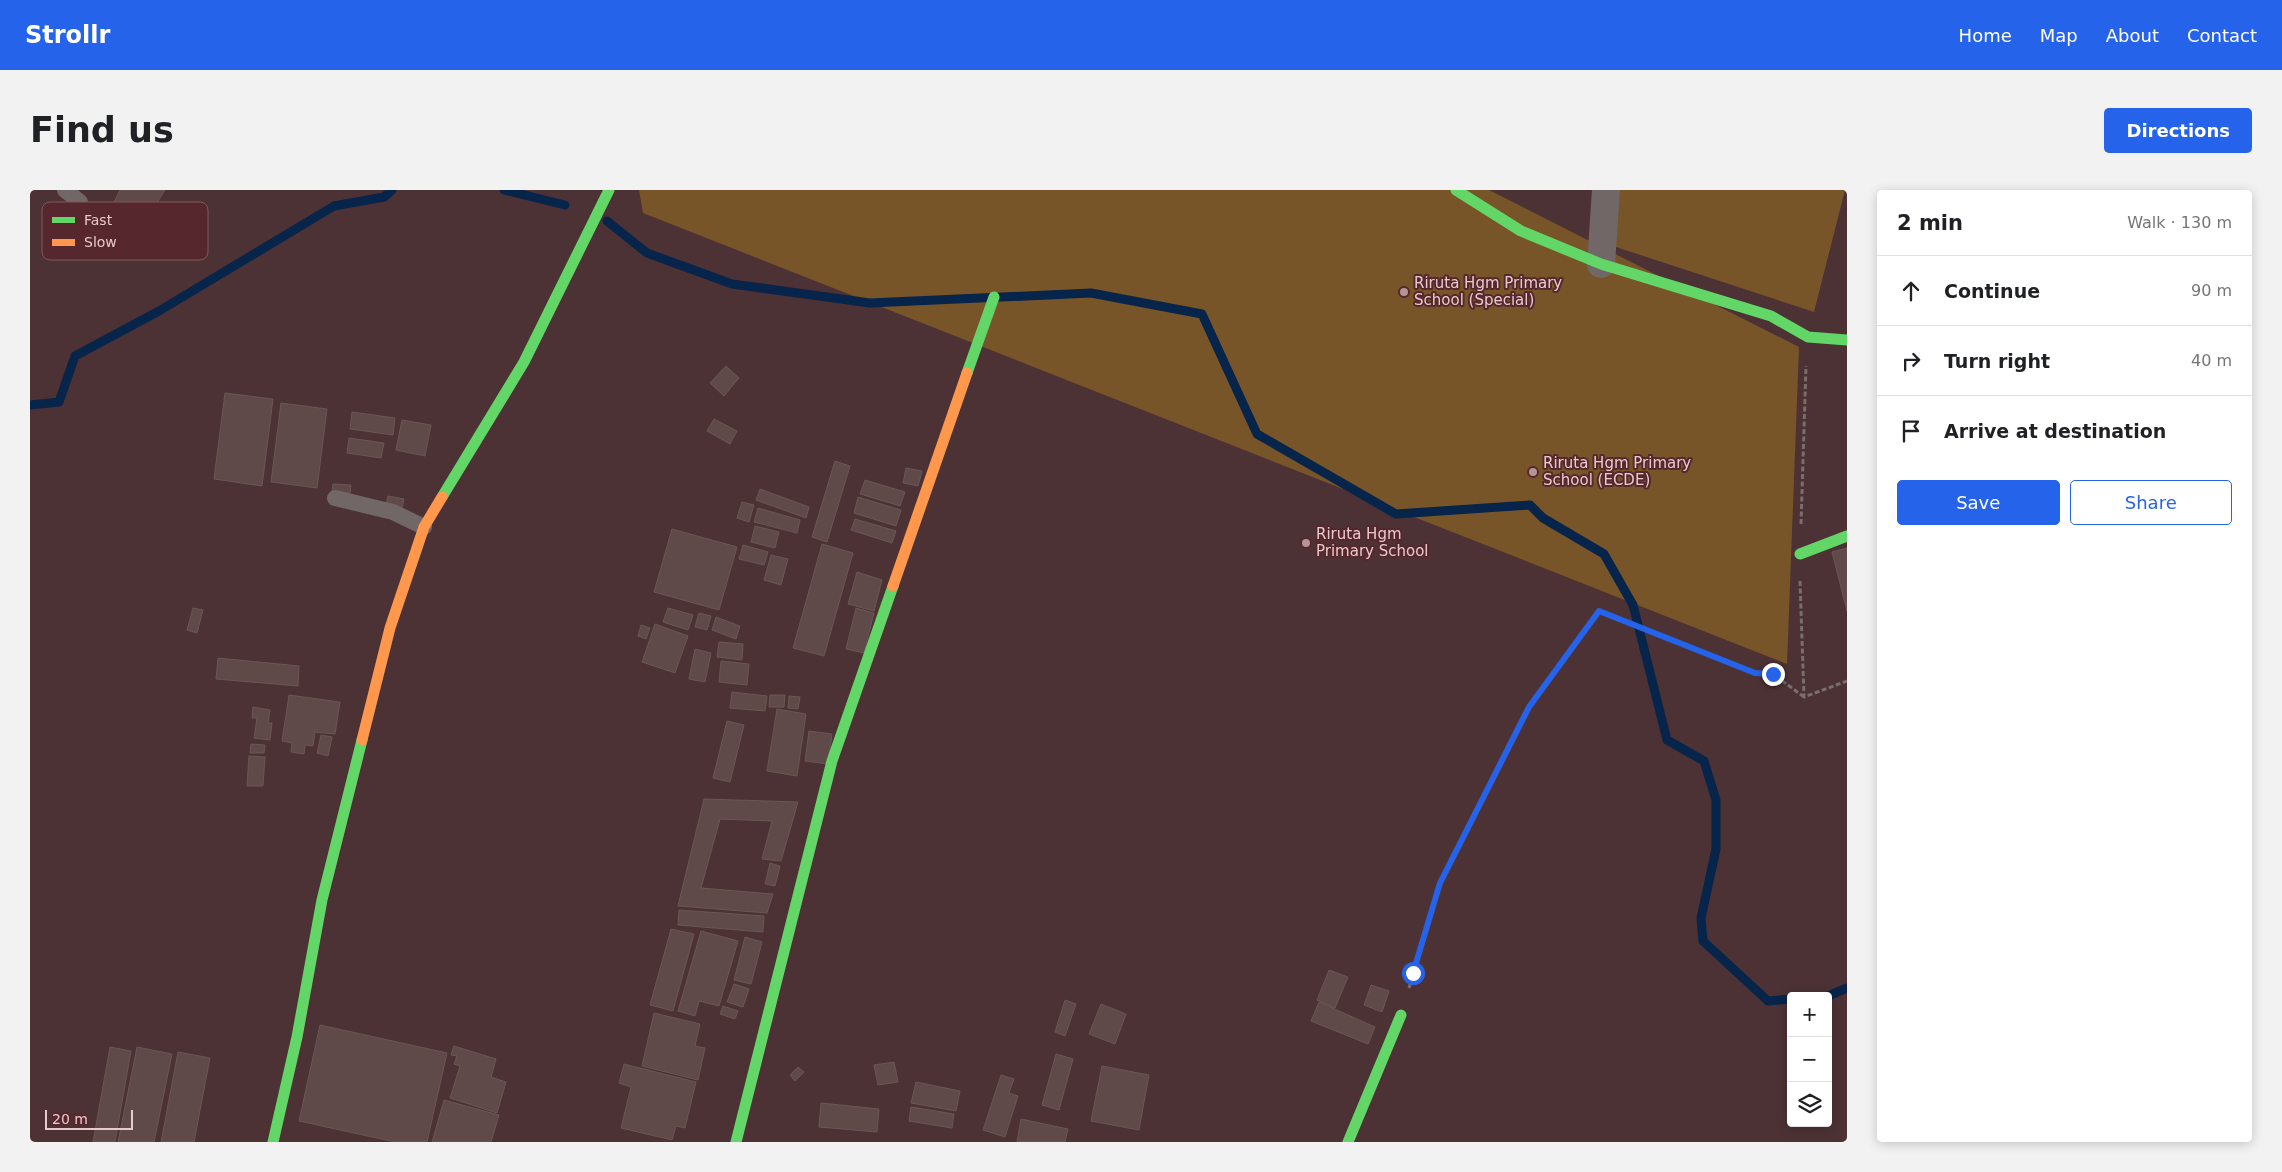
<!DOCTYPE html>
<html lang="en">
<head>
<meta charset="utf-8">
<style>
  :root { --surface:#fff; --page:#f2f2f2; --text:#202124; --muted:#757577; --line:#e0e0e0; --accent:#2563eb }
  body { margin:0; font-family:"DejaVu Sans",sans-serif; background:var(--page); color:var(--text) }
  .controls { position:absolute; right:15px; bottom:15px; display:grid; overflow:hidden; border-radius:5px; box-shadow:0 2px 12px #0003 }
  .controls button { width:45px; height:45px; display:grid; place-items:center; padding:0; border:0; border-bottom:1px solid var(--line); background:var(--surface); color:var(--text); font:25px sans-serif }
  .scale { position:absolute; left:15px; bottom:12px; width:88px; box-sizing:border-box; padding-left:5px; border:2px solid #e9cacb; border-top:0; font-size:14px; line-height:18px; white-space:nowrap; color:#e9cacb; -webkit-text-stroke:4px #56272d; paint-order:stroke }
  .stop { position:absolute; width:15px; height:15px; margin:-11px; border:4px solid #2563eb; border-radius:50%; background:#fff }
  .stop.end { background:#2563eb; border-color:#fff; box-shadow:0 1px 5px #0008 }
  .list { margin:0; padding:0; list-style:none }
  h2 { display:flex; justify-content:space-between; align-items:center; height:65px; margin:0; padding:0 20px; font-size:21px }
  h2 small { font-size:16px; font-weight:400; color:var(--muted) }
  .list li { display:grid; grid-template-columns:32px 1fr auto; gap:15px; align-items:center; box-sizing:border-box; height:70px; padding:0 20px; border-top:1px solid var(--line) }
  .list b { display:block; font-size:19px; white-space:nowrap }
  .list em { font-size:16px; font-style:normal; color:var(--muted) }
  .actions { display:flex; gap:10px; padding:15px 20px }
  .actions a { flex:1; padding:11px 0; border:1px solid var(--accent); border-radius:5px; text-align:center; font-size:18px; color:var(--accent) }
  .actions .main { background:var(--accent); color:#fff }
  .icon { flex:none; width:28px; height:28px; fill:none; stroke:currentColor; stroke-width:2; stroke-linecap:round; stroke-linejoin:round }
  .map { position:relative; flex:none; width:1817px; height:952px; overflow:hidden; border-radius:5px }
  header { display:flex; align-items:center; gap:30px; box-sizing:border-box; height:70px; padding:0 25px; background:var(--accent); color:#fff }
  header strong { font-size:24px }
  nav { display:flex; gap:28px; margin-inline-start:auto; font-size:18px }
  .intro { display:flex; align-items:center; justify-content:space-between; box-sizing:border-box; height:120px; padding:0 30px }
  h1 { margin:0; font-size:35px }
  .button { padding:12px 22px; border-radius:5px; background:var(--accent); color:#fff; font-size:18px; font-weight:700 }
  main { display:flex; gap:30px; padding:0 30px }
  aside { flex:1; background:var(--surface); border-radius:5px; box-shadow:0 2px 12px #0003 }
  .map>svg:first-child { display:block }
</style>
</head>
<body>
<header>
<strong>Strollr</strong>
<nav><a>Home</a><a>Map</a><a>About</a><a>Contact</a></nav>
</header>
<div class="intro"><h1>Find us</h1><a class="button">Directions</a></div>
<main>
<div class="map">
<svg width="1817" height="952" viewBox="0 0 1817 952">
  <rect width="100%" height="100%" fill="#4c3235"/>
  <path fill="#775529" d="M609,0h850l310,157 -12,317 -1144,-451z
    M1589,0h226l-31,122 -201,-66z"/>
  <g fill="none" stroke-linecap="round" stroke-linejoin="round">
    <path stroke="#07244b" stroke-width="9" d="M474,0l61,15
      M577,31l40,32 85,31 138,19 221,-10 111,21 55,120 139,80 134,-9 13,13 61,36 29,51 34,135 37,21 12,39v49l-15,69 2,23 65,60 23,-2
      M0,215l29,-3 16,-46 84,-45 175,-105 50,-9 8,-7
      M1798,806l19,-8"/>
  </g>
  <path fill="#5f4a49" stroke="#6b5655" d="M90,0h45l-33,52 -29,-18z
    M696,176l13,12 -15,18 -14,-13z
    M195,203l48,6 -11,87 -48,-7z
    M251,213l46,6 -10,79 -46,-6z
    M322,222l43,6 -2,17 -43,-6z
    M684,229l23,12 -7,13 -23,-13z
    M372,230l29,5 -6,31 -29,-6z
    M319,248l35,5 -3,15 -34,-5z
    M805,271l15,5 -23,76 -15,-5z
    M876,278l16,3 -4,15 -15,-3z
    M835,290l40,12 -5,14 -40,-12z
    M303,294l18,1 -1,8 -18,-1z
    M730,299l49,18 -3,11 -50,-18z
    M358,306l16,3 -2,9 -16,-2z
    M828,307l43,13 -5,16 -42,-13z
    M712,312l12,3 -5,17 -12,-4z
    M728,318l42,12 -3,13 -43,-11z
    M825,329l41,12 -4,12 -41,-13z
    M725,336l24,6 -4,16 -24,-6z
    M642,339l65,18 -18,63 -65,-18z
    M792,354l31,9 -29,103 -31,-8z
    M713,355l25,7 -4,13 -25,-6z
    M1817,358v63l-15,-59z
    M741,365l17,4 -7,26 -17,-5z
    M827,382l25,8 -8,31 -26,-7z
    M163,418l10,2 -6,23 -10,-3z
    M638,418l25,7 -5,15 -25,-8z
    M826,418l18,5 -10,40 -18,-4z
    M669,423l12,3 -4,14 -12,-3z
    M686,427l24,9 -4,13 -24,-9z
    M625,434l33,12 -13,37 -33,-11z
    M611,435l9,3 -4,11 -8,-3z
    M689,452l24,2 -1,16 -25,-3z
    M665,459l16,4 -6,29 -16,-3z
    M188,468l81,8 -1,20 -82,-7z
    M691,471l28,3 -2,21 -28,-3z
    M702,502l35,4 -2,15 -35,-3z
    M259,505l51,7 -5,32 -20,-2 -2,14 -8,-1 -1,9 -13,-2 1,-9 -10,-2z
    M740,505h15l-1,12h-15z
    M759,506l11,1 -2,12 -10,-1z
    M223,517l17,3 -2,13h4l-2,17 -16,-2 3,-20h-5z
    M747,519l29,5 -9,62 -30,-5z
    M697,531l17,4 -14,57 -17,-4z
    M779,541l23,3 -4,30 -23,-3z
    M291,545l11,2 -4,19 -11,-3z
    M221,554l14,1 -1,8h-14z
    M219,566l16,1 -2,29h-16z
    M674,609l94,3 -17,59 -19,-2 10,-38 -52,-2 -19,69 72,6 -6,19 -89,-7z
    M740,673l10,3 -5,20 -10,-2z
    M649,720l85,6 -1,16 -85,-7z
    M641,739l23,5 -21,77 -23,-6z
    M671,741l37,10 -19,65 -20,-5 -4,15 -17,-5z
    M715,747l17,5 -11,42 -17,-4z
    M1299,780l19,7 -13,31 -18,-8z
    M704,794l15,5 -6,18 -16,-5z
    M1341,795l18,6 -7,21 -18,-7z
    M1035,810l11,4 -11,32 -10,-4z
    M1289,812l56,25 -7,17 -57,-23z
    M1071,814l25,10 -11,30 -26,-10z
    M693,816l15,5 -3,8 -15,-5z
    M624,823l46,11 -5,22 10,2 -7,32 -56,-14z
    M290,835l127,28 -20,89h-32l-96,-21z
    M424,856l42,13 -5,18 15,5 -9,31 -47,-15 10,-32 -6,-2 3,-8 -6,-1z
    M80,857l21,4 -16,91h-22z
    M107,857l35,7 -18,88h-36z
    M148,862l32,6 -16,84h-33z
    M1026,864l17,5 -14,51 -17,-5z
    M864,872l4,20 -20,3 -4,-20z
    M594,874l72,18 -11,46 -9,-2 -4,14 -51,-12 10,-41 -12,-4z
    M1072,876l47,9 -10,55 -48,-9z
    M768,877l6,5 -9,9 -5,-6z
    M971,885l13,4 -5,14 9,3 -13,41 -22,-7z
    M886,892l44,9 -4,20 -45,-8z
    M414,910l55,15 -8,27h-59z
    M791,913l58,6 -2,23 -58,-5z
    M881,917l43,7 -2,14 -43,-7z
    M991,929l47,10 -3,13h-48z"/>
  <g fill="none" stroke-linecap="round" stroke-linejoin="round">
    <path stroke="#796d6d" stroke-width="3" stroke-dasharray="5 2.5" stroke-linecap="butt" d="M1771,334l5,-158
      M1770,391l4,116 43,-16
      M1379,798l31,-105 89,-176 70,-96 156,62 18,1 31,23"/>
    <path stroke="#716767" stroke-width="16" d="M35,0l15,12
      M305,308l58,14 31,15"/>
    <path stroke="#716767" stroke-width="28" d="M1571,74l5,-74"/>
    <path stroke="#63d668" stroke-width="11" d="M1426,0l65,41 80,33 170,52 37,21 39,3
      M937,183l27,-76
      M412,307l82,-135 85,-172
      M1770,364l47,-18
      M243,952l24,-105 25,-137 40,-160
      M706,952l96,-381 61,-175
      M1318,952l53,-127"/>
    <path stroke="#ff974d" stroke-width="11" d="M863,396l74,-213
      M332,550l28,-112 34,-101 18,-30"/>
  </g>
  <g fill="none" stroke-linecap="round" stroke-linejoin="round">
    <path stroke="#2563eb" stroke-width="6" d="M1383,783l27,-90 89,-176 70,-96 156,62 18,1"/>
  </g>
  <g fill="#b29596" stroke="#56272d" stroke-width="2">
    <circle cx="1374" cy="102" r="5"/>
    <circle cx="1503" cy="282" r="5"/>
    <circle cx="1276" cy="353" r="5"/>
  </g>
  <g text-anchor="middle" stroke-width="4" stroke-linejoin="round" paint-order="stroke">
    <g font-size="15" fill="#e9cacb" stroke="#56272d" text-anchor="start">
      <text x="1384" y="98">Riruta Hgm Primary<tspan x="1384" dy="17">School (Special)</tspan></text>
      <text x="1513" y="278">Riruta Hgm Primary<tspan x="1513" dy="17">School (ECDE)</tspan></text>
      <text x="1286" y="349">Riruta Hgm<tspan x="1286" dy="17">Primary School</tspan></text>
    </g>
  </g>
  <rect x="12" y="12" width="166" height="58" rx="8" fill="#56272d" stroke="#82585c" stroke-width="1"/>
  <rect x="22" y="27" width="23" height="6" fill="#63d668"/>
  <rect x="22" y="49" width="23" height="7" fill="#ff974d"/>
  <g font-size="14" fill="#e9cacb">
    <text x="54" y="35">Fast</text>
    <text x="54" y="57">Slow</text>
  </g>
</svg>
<div class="controls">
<button>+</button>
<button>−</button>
<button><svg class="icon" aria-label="layers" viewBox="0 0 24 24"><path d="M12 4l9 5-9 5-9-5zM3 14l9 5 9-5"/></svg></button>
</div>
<div class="scale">20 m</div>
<div class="stop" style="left:1383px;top:783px"></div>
<div class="stop end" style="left:1743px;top:484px"></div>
</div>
<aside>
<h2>2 min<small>Walk · 130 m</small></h2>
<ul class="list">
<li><svg class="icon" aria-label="ahead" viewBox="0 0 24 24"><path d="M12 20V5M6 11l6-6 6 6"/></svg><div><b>Continue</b></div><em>90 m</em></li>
<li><svg class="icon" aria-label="right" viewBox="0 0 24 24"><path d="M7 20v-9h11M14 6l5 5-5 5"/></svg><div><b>Turn right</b></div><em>40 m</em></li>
<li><svg class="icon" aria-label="arrive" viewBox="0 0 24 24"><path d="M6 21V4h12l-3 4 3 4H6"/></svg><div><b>Arrive at destination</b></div></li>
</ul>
<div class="actions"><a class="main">Save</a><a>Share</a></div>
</aside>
</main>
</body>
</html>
